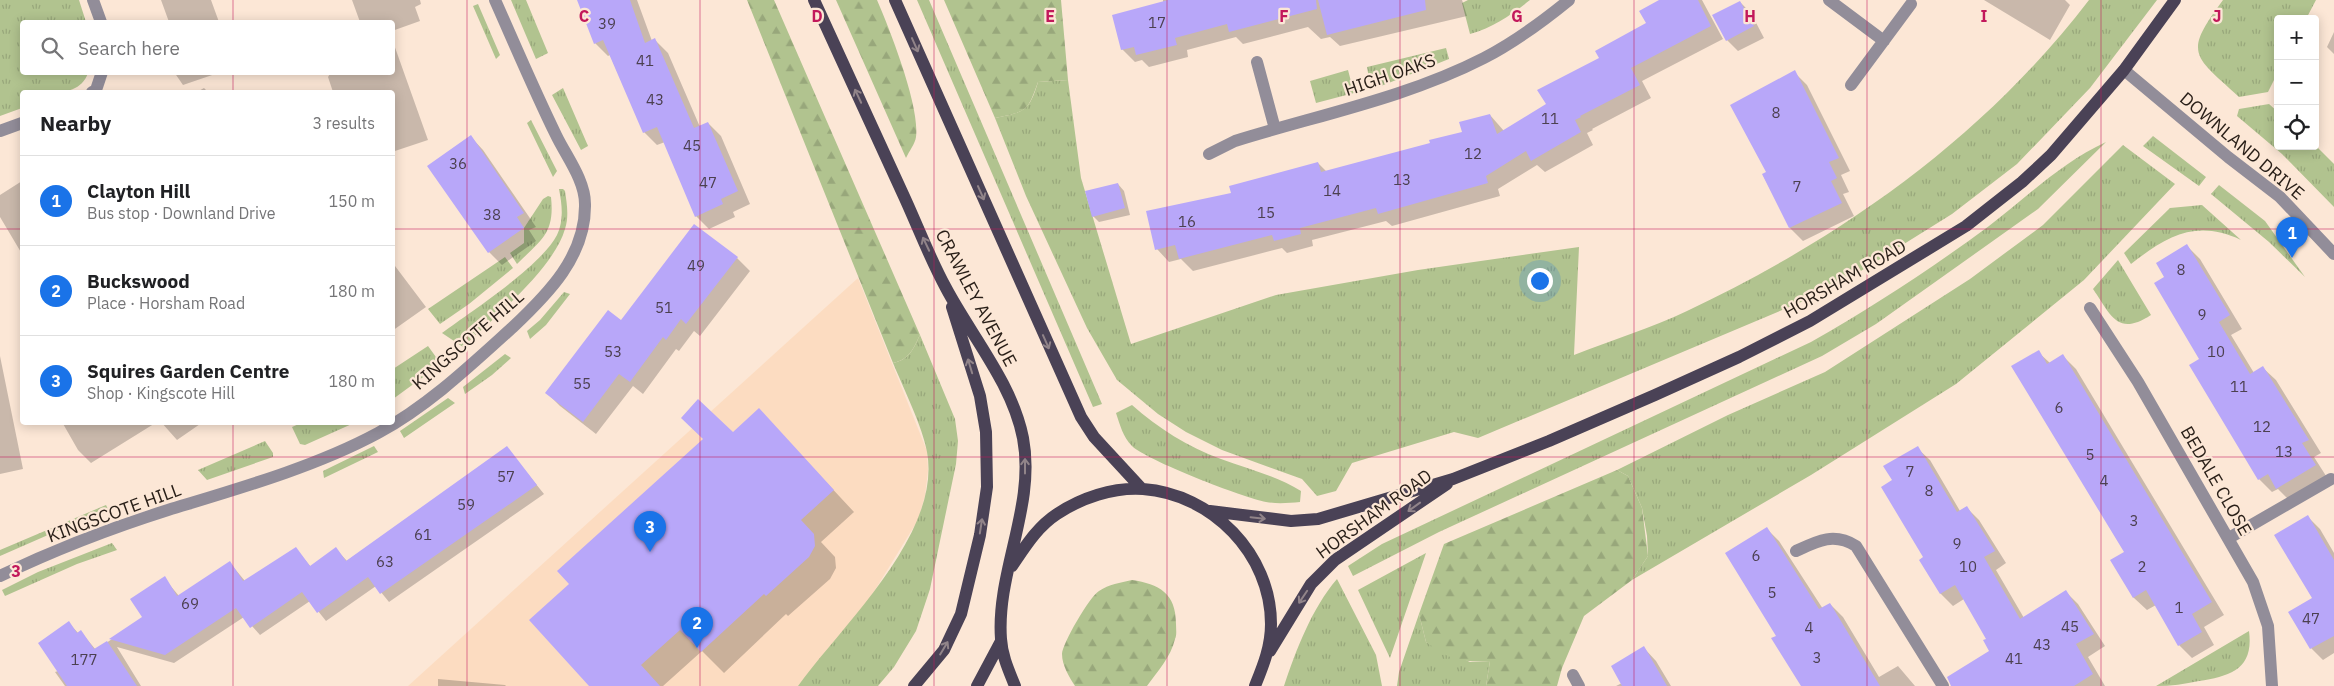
<!DOCTYPE html>
<html lang="en">
<head>
<meta charset="utf-8">
<style>
  :root { --surface:#fff; --page:#f6f6f6; --text:#202124; --muted:#757577; --line:#e0e0e0; --accent:#1a73e8 }
  body { margin:0; font-family:"IBM Plex Sans",sans-serif; background:var(--page); color:var(--text) }
  .controls { position:absolute; right:15px; top:15px; display:grid; overflow:hidden; border-radius:5px; box-shadow:0 2px 12px #0003 }
  .controls button { width:45px; height:45px; display:grid; place-items:center; padding:0; border:0; border-bottom:1px solid var(--line); background:var(--surface); color:var(--text); font:25px sans-serif }
  .you { position:absolute; left:1539px; top:280px; width:18px; height:18px; margin:-12px; border:4px solid #fff; border-radius:50%; background:#1a73e8; box-shadow:0 0 0 8px #1a73e833 }
  .badge { display:grid; place-items:center; width:32px; height:32px; border-radius:50%; background:var(--accent); color:#fff; font-size:16px; font-weight:700 }
  .pin { position:absolute; translate:-50% -41px; filter:drop-shadow(0 1px 2px #0008) }
  .pin::after { content:''; position:absolute; top:26px; width:18px; height:15px; background:inherit; clip-path:polygon(0 0,100% 0,50% 100%) }
  .list { margin:0; padding:0; list-style:none }
  h2 { display:flex; justify-content:space-between; align-items:center; height:65px; margin:0; padding:0 20px; font-size:21px }
  h2 small { font-size:16px; font-weight:400; color:var(--muted) }
  .list li { display:grid; grid-template-columns:32px 1fr auto; gap:15px; align-items:center; box-sizing:border-box; height:90px; padding:0 20px; border-top:1px solid var(--line) }
  .list b { display:block; font-size:19px; white-space:nowrap }
  .list p { margin:0; font-size:16px; white-space:nowrap; color:var(--muted) }
  .list em { font-size:16px; font-style:normal; color:var(--muted) }
  .icon { flex:none; width:28px; height:28px; fill:none; stroke:currentColor; stroke-width:2; stroke-linecap:round; stroke-linejoin:round }
  .map { position:relative; flex:none; width:2334px; height:686px; overflow:hidden }
  .search { position:absolute; background:var(--surface); box-shadow:0 2px 12px #0003; left:20px; top:20px; width:375px; height:55px; display:flex; align-items:center; gap:12px; box-sizing:border-box; padding:0 18px; border-radius:5px; color:var(--muted); font-size:19px }
  .panel { position:absolute; background:var(--surface); box-shadow:0 2px 12px #0003; left:20px; top:90px; width:375px; height:335px; border-radius:5px }
  .map>svg:first-child { display:block }
</style>
</head>
<body>
<div class="map">
<svg width="2334" height="686" viewBox="0 0 2334 686">
  <defs>
    <pattern id="grass-tufts" width="24" height="20" patternUnits="userSpaceOnUse" patternTransform="scale(1.25)"><rect width="24" height="20" fill="#b1c38f"/><path d="M3 7l-1-3M5 7V3M7 7l1-3M15 17l-1-3M17 17v-4M19 17l1-3" fill="none" stroke="#98a77b"/></pattern>
    <pattern id="forest-firs" width="22" height="20" patternUnits="userSpaceOnUse" patternTransform="scale(1.25)"><rect width="22" height="20" fill="#b1c38f"/><path d="M5 1l3.5 6h-7zM16 11l3.5 6h-7z" fill="#98a77b"/></pattern>
  </defs>
  <rect width="100%" height="100%" fill="#fce7d6"/>
  <path fill="#fcdcc1" d="M858,278l69,173 1,20 -3,25 -7,24 -51,83 -69,83h-390z"/>
  <path fill="url(#grass-tufts)" d="M0,0h79l7,22h-64v50l66,1c-9,26 -43,19 -66,19v16l-22,8z
    M511,0h15l22,53 -12,6z
    M917,0h12l173,404 -9,3z
    M1468,0h62c-19,15 -36,27 -60,34l-8,-31z
    M2089,0h68l-67,88 -73,76 -65,50 -120,75 -354,149 -24,-6 -102,31 -16,28 -19,5 -15,-17 -80,-29 -36,-18 -28,-18 -41,-34 -30,-52 -61,-132 -31,-78c29,-6 34,-6 43,-36l30,-2 13,98 50,166 145,-49 142,-25 161,-23 -5,108c38,-15 77,-27 113,-44 156,-74 296,-173 402,-311z
    M2223,0h93l-10,19h-28v53l-10,20 -29,5c-46,-42 -56,-43 -16,-97z
    M478,4l22,51 -4,4 -23,-53z
    M1446,48l3,11 -78,31 -4,-23z
    M1348,70l6,23 -38,10 -6,-22z
    M563,88l25,58 -7,4 -29,-55z
    M2269,104l9,8v34l37,-1 19,19v43l-52,-53 -45,-38 2,-7z
    M531,120l26,51 -4,6 -26,-54z
    M2153,136l53,41 -7,9 -56,-40z
    M2106,142l-68,67 -162,115 -54,32 -383,176 -86,44 -5,-10 34,-22 429,-202c62,-35 121,-74 178,-116 38,-29 73,-64 117,-84z
    M2123,145l52,39 -91,96 -128,104 -145,91 -179,105 16,-24 -1,-20 -5,-28 -14,-32 -11,-6 111,-55 97,-43 145,-93 73,-54z
    M2219,185l46,36 40,56 -36,-35 -58,-48z
    M559,189h4l2,2c2,13 4,26 0,38 -11,39 -72,90 -102,118l-21,-14c30,-22 99,-67 115,-98 7,-15 5,-30 2,-46z
    M548,196l3,1c4,37 -10,43 -34,67l-7,-11 14,-10v-15l19,-29z
    M2202,205l39,35c-45,-21 -74,-4 -110,24l-7,-11 46,-45z
    M505,257l8,11 -44,36 -29,20 -12,-15z
    M2118,260l33,55c-34,22 -40,0 -58,-26z
    M564,292l6,2 -24,31 -16,14 -3,-8 13,-11z
    M920,335l35,84 3,22 -2,23 -26,125 -14,42 -22,36 -16,19h-80c44,-61 144,-152 129,-234 -4,-24 -24,-65 -34,-89 17,-4 20,-14 27,-28z
    M428,346l13,18 -48,35v-30z
    M505,354l6,4 -19,17 -27,19 -2,-7z
    M448,398l7,5 -51,35 -4,-7z
    M1132,405c26,23 56,42 89,54 27,10 56,17 80,32l-1,11c-11,1 -23,2 -34,0 -22,-4 -120,-42 -134,-56 -9,-9 -12,-21 -16,-33z
    M301,423v-1l53,1 -49,22 -5,-1 -8,-17z
    M265,441l8,12v4l-66,23 -9,-10z
    M374,446l4,6 -54,26 -1,-7z
    M106,505l3,6 -45,17 -64,28v-6z
    M112,543l5,7 -40,14 -72,32 -3,-6 36,-18z
    M1426,553l-36,105 -32,-68z
    M1337,579l39,76 6,31h-98c12,-36 28,-78 53,-107z
    M1419,614l7,28 44,20 20,-1 -4,25h-89l2,-14z
    M2249,631c5,38 -18,45 -50,50 -14,3 -28,5 -43,5z"/>
  <path fill="url(#forest-firs)" d="M747,0h27l146,335c-7,14 -10,24 -27,28z
    M836,0h41c13,30 43,106 39,137 -1,7 -7,14 -10,21z
    M944,0h117l7,80 -30,2c-11,31 -11,29 -43,36z
    M1617,470l11,6 14,32 6,48 -16,24 -48,36 -22,52 -5,18h-71l4,-25c-33,1 -37,0 -64,-19l-7,-28 25,-70z
    M1132,580c27,4 44,13 44,44 0,5 1,11 -1,15 -4,18 -18,33 -28,47h-72c-6,-9 -13,-21 -13,-32 0,-10 28,-58 37,-63 10,-7 21,-8 33,-11z"/>
  <path fill="#0003" d="M161,0h50l8,22h-50z
    M352,0h68l1,4 -6,3 5,14 -28,10v-9h-32z
    M579,0h58l15,41 3,-1 13,13 32,74 8,-4 13,13 29,68 -17,8 2,5 -26,12 -13,-13 -31,-74 -8,3 -13,-13 -34,-77 -2,1 -13,-13z
    M1163,0h299l5,16 -127,30 -10,-9 -9,2 -13,-12 -65,17 -7,-7 -49,13 1,7 -39,10 -7,-7 -7,2 -13,-13 41,-46z
    M1667,0h35l21,39 -81,42 9,17 -59,31 1,1 -6,3 6,12 -48,27 -8,-7 -39,24 2,7 -108,30 -6,-5 -74,19 1,6 -26,7 -5,-5 -89,23 -12,-12 -12,3 -12,-13 76,-55 85,-31 9,9 104,-28 33,-11 26,-18 14,16 44,-26 53,-46 47,-35z
    M1984,0h81l5,5 -20,35z
    M1740,2l11,11 13,25 -26,13 -11,-11z
    M2334,32v22l-7,-7z
    M392,39l36,101 -36,12v-60h-59l-5,-15 3,-5h61z
    M174,72h47l-38,13z
    M1794,72l13,13 43,86 -9,4 8,17 -6,2 11,22 -51,25 -13,-13 -27,-53 5,-2z
    M204,88l4,4h-11z
    M471,137l12,13 53,77 -7,3 7,11 -34,24 -13,-13z
    M22,181v73l-22,-37v-22z
    M1118,184l6,7 6,24 -31,7 -6,-6z
    M2187,246l13,13 42,70 -11,6 23,38 9,-5 13,12 45,73 -7,4 14,22 -38,22 -12,-12 -6,3 -13,-13 -58,-120 -35,-82z
    M737,258l13,13 -50,65 -6,-5 -15,20 -3,-2 -33,45 -10,-8 -37,48 -36,-28 -13,-13z
    M392,262l34,45 -34,24z
    M2038,352l12,11 13,-7 13,13 148,246 -20,12 10,18 -22,13 -13,-13 -23,-40 -9,5 -13,-12 -22,-38 13,-8z
    M0,356l23,113 -23,5z
    M759,410l95,102 -33,30 14,15 1,11 -6,11 -42,37 -2,-2 -62,59 -22,-22 -39,35h-72l142,-252z
    M62,422h95l-66,41 -13,-13z
    M161,422h42l-26,18z
    M507,448l37,46 -155,108 -13,-16 -50,35 -16,-20 -50,34 -16,-18 -70,46 -57,-16 24,39h-76l-10,-14 3,-1 11,-48 10,11 2,-2 15,18 48,-33 20,-39 15,18 51,-33 15,18 51,-32 15,18 25,-18 11,12z
    M1917,448l13,12 30,51 6,-4 13,13 27,43 -10,7 28,48 42,-26 12,12 27,42 -17,11 17,29h-134l20,-35 -3,-12 -24,-40 -11,7 -12,-12 -21,-34 4,-3 -30,-76z
    M2308,517l12,12 14,24v100l-11,7 -12,-12 2,-49z
    M1767,529l12,12 44,68 7,-5 13,13 36,60 19,-11 17,20h-110l-28,-50z
    M1644,648l12,13 15,25h-55l6,-3z
    M438,679l67,6 1,1h-68z"/>
  <path fill="#b8a7f9" d="M577,0h53l15,43 10,-5 39,90 14,-6 30,69 -17,8 2,5 -28,13 -38,-90 -14,6 -40,-93 -9,4z
    M1168,0h148l1,9 -88,23 -2,-8 -52,14 2,7 -41,10 -2,-8 -13,3 -9,-35z
    M1318,0h107l1,10 -99,25z
    M1659,0h39l13,26 -80,42 9,17 -60,31 1,1 -6,3 6,12 -50,29 -5,-10 -40,25 2,7 -110,31 -2,-6 -76,20 1,6 -27,7 -2,-6 -93,24 -4,-14 -20,5 -9,-39 85,-18 -2,-7 89,-24 3,10 109,-29 -1,-3 33,-8 -3,-10 31,-8 7,20 49,-30 -9,-14 62,-32 -4,-7 51,-28 -7,-12z
    M1740,1l14,25 -28,15 -14,-26z
    M1795,70l44,88 -10,4 8,16 -6,3 11,22 -53,25 -27,-54 4,-2 -36,-67z
    M471,135l53,78 -7,4 7,11 -36,25 -61,-87z
    M1118,183l7,25 -33,9 -7,-26z
    M694,224l44,33 -52,67 -5,-5 -15,21 -3,-3 -33,45 -11,-8 -36,48 -38,-29 63,-83 13,10z
    M2187,244l43,71 -11,7 31,52 13,-8 46,74 -7,3 14,22 -40,24 -8,-15 -10,6 -69,-115 10,-6 -45,-76 10,-6 -8,-14z
    M2039,350l8,14 16,-10 149,248 -20,12 10,18 -24,14 -32,-56 -13,8 -23,-38 14,-8 -113,-186z
    M698,399l35,33 26,-24 75,82 -33,30 13,14 1,12 -6,11 -43,39 -2,-2 -63,58 -21,-22 -39,35 19,21h-71l-60,-66 40,-36 -12,-13 146,-132 -22,-21z
    M507,446l30,39 -157,109 -12,-17 -51,36 -15,-21 -52,36 -14,-20 -71,47 -56,-16 33,-22 -12,-18 35,-23 12,20 53,-35 13,20 53,-34 14,19 26,-19 10,14z
    M1918,446l39,66 10,-6 28,45 -11,6 36,62 46,-29 28,44 -18,10 17,30 -19,12h-123l-4,-9 42,-26 -6,-11 3,-1 -31,-54 -15,9 -21,-34 4,-3 -42,-70 11,-7 -9,-14z
    M2308,515l26,45v76l-24,13 -22,-37 24,-14 -38,-63z
    M1767,527l52,82 11,-6 50,83h-79l-30,-48 5,-2 -51,-83z
    M69,621l8,12 4,-3 13,19 13,-8 30,45h-70l-29,-43z
    M1644,646l23,40h-45l-11,-20z"/>
  <g fill="none" stroke-linecap="round" stroke-linejoin="round">
    <path stroke="#928d99" stroke-width="12" d="M2229,538l102,-59"/>
    <path stroke="#928d99" stroke-width="12" d="M93,0l8,22
      M1829,0l55,41
      M1257,62l18,67
      M2124,70l104,87 52,40 54,57
      M1851,85l60,-81
      M92,92l4,-2 6,-18
      M0,131l22,-8
      M1209,154l26,-13c83,-26 171,-43 249,-83 31,-16 58,-36 85,-58
      M2090,308l48,74 115,200 15,44 4,60
      M1796,551c21,-10 38,-19 60,-5l87,140
      M0,576c54,-26 111,-48 168,-66 69,-21 147,-43 210,-77 50,-27 93,-68 135,-106 35,-33 73,-71 72,-123 0,-24 -19,-48 -29,-69 -22,-45 -41,-90 -61,-135
      M1573,675l6,11"/>
    <path stroke="#4a4256" stroke-width="12" d="M814,0c29,64 59,128 88,192 15,32 27,65 44,96 26,49 66,95 77,150 13,68 -27,134 -22,201 1,17 8,32 14,47
      M895,0l186,417 13,20 48,52
      M1210,511l81,10 27,-2 135,-40 96,-38 106,-46 84,-38 71,-36 156,-95 56,-44 29,-27 73,-85 51,-70
      M1012,566c13,-19 25,-39 45,-52 24,-16 56,-27 86,-25 69,5 128,65 128,135 0,23 -8,42 -16,62
      M1270,651l41,-67 24,-24 112,-76
      M914,686l30,-36 17,-36 19,-79 7,-48 -1,-55 -6,-36 -28,-89
      M977,686l24,-45"/>
  </g>
  <defs><path id="oneway-shaft" d="M-6 0H5M1.5-3L5.5 0L1.5 3" fill="none" stroke-width="1.6" stroke-linecap="round" stroke-linejoin="round" transform="scale(1.25)"/></defs>
  <g stroke="#918489">
    <use href="#oneway-shaft" transform="translate(915 45) rotate(66)"/>
    <use href="#oneway-shaft" transform="translate(858 96) rotate(-115)"/>
    <use href="#oneway-shaft" transform="translate(981 193) rotate(66)"/>
    <use href="#oneway-shaft" transform="translate(926 244) rotate(-115)"/>
    <use href="#oneway-shaft" transform="translate(1046 342) rotate(66)"/>
    <use href="#oneway-shaft" transform="translate(970 366) rotate(-107)"/>
    <use href="#oneway-shaft" transform="translate(1025 466) rotate(-90)"/>
    <use href="#oneway-shaft" transform="translate(1414 507) rotate(144)"/>
    <use href="#oneway-shaft" transform="translate(1258 518) rotate(6)"/>
    <use href="#oneway-shaft" transform="translate(981 526) rotate(-81)"/>
    <use href="#oneway-shaft" transform="translate(1303 597) rotate(124)"/>
    <use href="#oneway-shaft" transform="translate(944 648) rotate(-59)"/>
  </g>
  <path fill="none" stroke="#c2185b" stroke-width="1" stroke-opacity="0.55" d="M233,0v22M467,0v686M700,0v686M934,0v686M1167,0v686M1400,0v686M1634,0v686M1867,0v686M2101,0v686M233,72v20M0,229h22M392,229h1942M233,422v264M0,457h2334"/>
  <g text-anchor="middle" stroke-width="4.5" stroke-linejoin="round" paint-order="stroke">
    <g font-size="15" fill="#4c4050">
      <text x="1157" y="28">17</text>
      <text x="607" y="29">39</text>
      <text x="645" y="66">41</text>
      <text x="655" y="105">43</text>
      <text x="1776" y="118">8</text>
      <text x="1550" y="124">11</text>
      <text x="692" y="151">45</text>
      <text x="1473" y="159">12</text>
      <text x="458" y="169">36</text>
      <text x="1402" y="185">13</text>
      <text x="708" y="188">47</text>
      <text x="1797" y="192">7</text>
      <text x="1332" y="196">14</text>
      <text x="1266" y="218">15</text>
      <text x="492" y="220">38</text>
      <text x="1187" y="227">16</text>
      <text x="696" y="271">49</text>
      <text x="2181" y="275">8</text>
      <text x="664" y="313">51</text>
      <text x="2202" y="320">9</text>
      <text x="613" y="357">53</text>
      <text x="2216" y="357">10</text>
      <text x="582" y="389">55</text>
      <text x="2239" y="392">11</text>
      <text x="2059" y="413">6</text>
      <text x="2262" y="432">12</text>
      <text x="2284" y="457">13</text>
      <text x="2090" y="460">5</text>
      <text x="1910" y="477">7</text>
      <text x="506" y="482">57</text>
      <text x="2104" y="486">4</text>
      <text x="1929" y="496">8</text>
      <text x="466" y="510">59</text>
      <text x="2134" y="526">3</text>
      <text x="423" y="540">61</text>
      <text x="1957" y="549">9</text>
      <text x="1756" y="561">6</text>
      <text x="385" y="567">63</text>
      <text x="1968" y="572">10</text>
      <text x="2142" y="572">2</text>
      <text x="1772" y="598">5</text>
      <text x="190" y="609">69</text>
      <text x="2179" y="613">1</text>
      <text x="2311" y="624">47</text>
      <text x="2070" y="632">45</text>
      <text x="1809" y="633">4</text>
      <text x="2042" y="650">43</text>
      <text x="1817" y="663">3</text>
      <text x="2014" y="664">41</text>
      <text x="84" y="665">177</text>
    </g>
    <g font-size="18" fill="#281e17" stroke="#fce7d6">
      <text transform="translate(1390 75) rotate(-19)" y="6">HIGH OAKS</text>
      <text transform="translate(2242 146) rotate(40)" y="6">DOWNLAND DRIVE</text>
      <text transform="translate(1845 279) rotate(-30)" y="6">HORSHAM ROAD</text>
      <text transform="translate(976 298) rotate(62)" y="6">CRAWLEY AVENUE</text>
      <text transform="translate(468 340) rotate(-41)" y="6">KINGSCOTE HILL</text>
      <text transform="translate(2216 481) rotate(60)" y="6">BEDALE CLOSE</text>
      <text transform="translate(114 513) rotate(-20)" y="6">KINGSCOTE HILL</text>
      <text transform="translate(1374 514) rotate(-36)" y="6">HORSHAM ROAD</text>
    </g>
  </g>
  <g font-size="16" text-anchor="middle" font-weight="bold" fill="#c2185b" stroke="#fce7d6" stroke-width="4.5" stroke-linejoin="round" paint-order="stroke">
    <text x="584" y="22">C</text>
    <text x="817" y="22">D</text>
    <text x="1050" y="22">E</text>
    <text x="1284" y="22">F</text>
    <text x="1517" y="22">G</text>
    <text x="1750" y="22">H</text>
    <text x="1984" y="22">I</text>
    <text x="2217" y="22">J</text>
    <text x="16" y="577">3</text>
  </g>
</svg>
<div class="controls">
<button>+</button>
<button>−</button>
<button><svg class="icon" aria-label="locate" viewBox="0 0 24 24"><circle cx="12" cy="12" r="6"/><path d="M12 2v4M12 18v4M2 12h4M18 12h4"/></svg></button>
</div>
<div class="you"></div>
<div class="pin badge" style="left:2292px;top:258px">1</div>
<div class="pin badge" style="left:697px;top:648px">2</div>
<div class="pin badge" style="left:650px;top:552px">3</div>
<div class="search"><svg class="icon" aria-label="search" viewBox="0 0 24 24"><circle cx="10" cy="10" r="6"/><path d="M15 15l6 6"/></svg>Search here</div>
<section class="panel">
<h2>Nearby<small>3 results</small></h2>
<ul class="list">
<li><span class="badge">1</span><div><b>Clayton Hill</b><p>Bus stop · Downland Drive</p></div><em>150 m</em></li>
<li><span class="badge">2</span><div><b>Buckswood</b><p>Place · Horsham Road</p></div><em>180 m</em></li>
<li><span class="badge">3</span><div><b>Squires Garden Centre</b><p>Shop · Kingscote Hill</p></div><em>180 m</em></li>
</ul>
</section>
</div>
</body>
</html>
